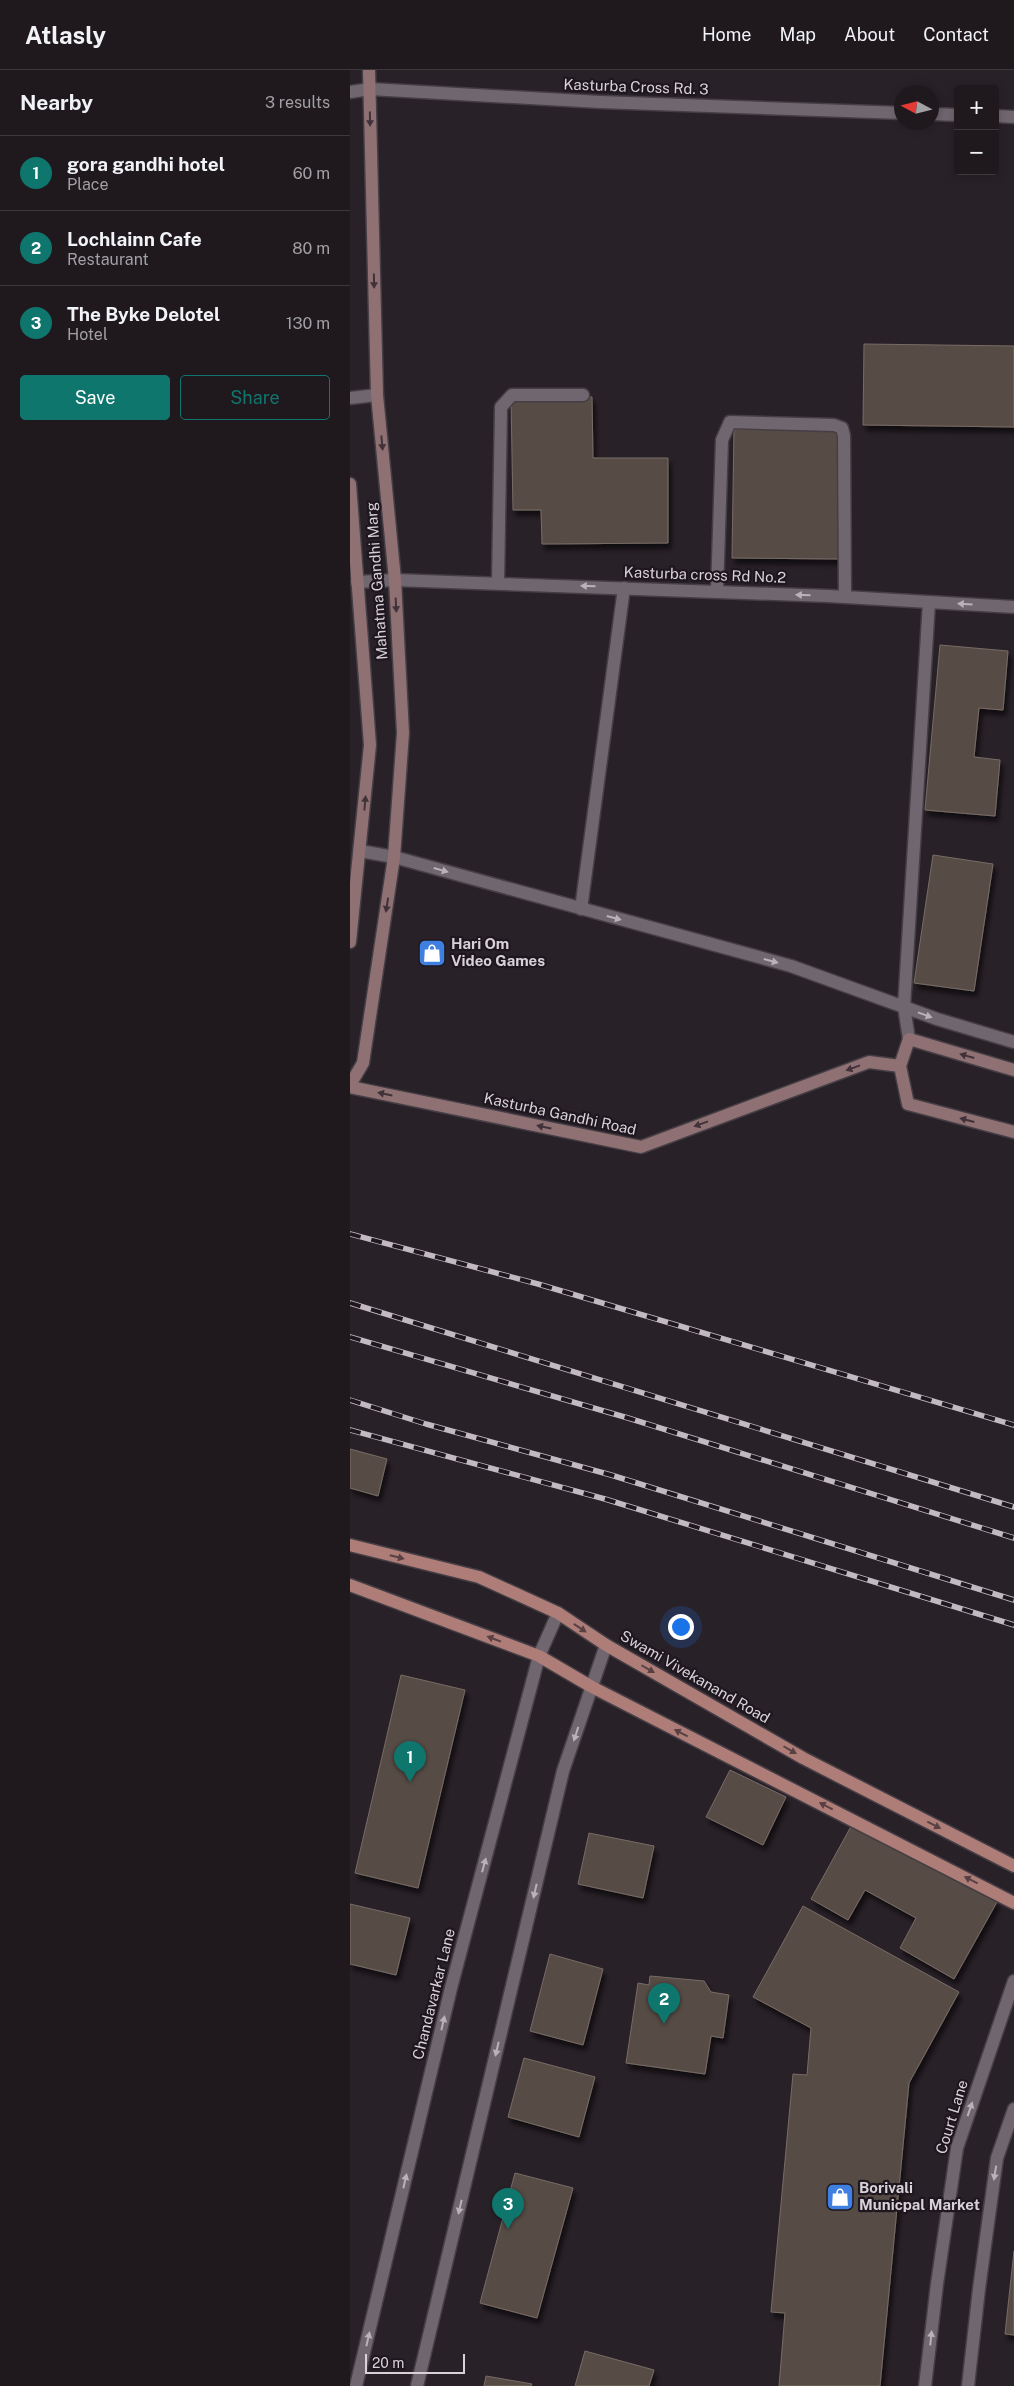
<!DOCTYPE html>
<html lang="en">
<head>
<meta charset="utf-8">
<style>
  :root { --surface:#1f191e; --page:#2c262b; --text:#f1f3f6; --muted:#a1a0a4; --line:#3c383c; --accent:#0f766e }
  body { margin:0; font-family:"Public Sans",sans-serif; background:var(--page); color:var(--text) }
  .controls { position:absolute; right:15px; top:15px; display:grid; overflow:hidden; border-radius:5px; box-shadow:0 2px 8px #0003 }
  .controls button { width:45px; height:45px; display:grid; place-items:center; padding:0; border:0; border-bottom:1px solid var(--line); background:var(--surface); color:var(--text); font:25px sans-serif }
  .compass { position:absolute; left:544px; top:15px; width:45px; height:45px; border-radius:50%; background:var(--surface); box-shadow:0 2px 8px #0003; rotate:277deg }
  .scale { position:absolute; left:15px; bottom:12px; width:100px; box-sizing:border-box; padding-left:5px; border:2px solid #d8d2d8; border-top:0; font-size:14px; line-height:18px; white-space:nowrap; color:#d8d2d8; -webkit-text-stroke:4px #1f171f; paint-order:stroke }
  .you { position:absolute; left:330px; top:1556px; width:18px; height:18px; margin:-12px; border:4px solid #fff; border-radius:50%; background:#1a73e8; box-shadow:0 0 0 8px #1a73e833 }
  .badge { display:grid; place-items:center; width:32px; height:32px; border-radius:50%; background:var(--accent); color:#fff; font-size:16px; font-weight:700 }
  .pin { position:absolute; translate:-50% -41px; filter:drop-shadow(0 1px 2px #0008) }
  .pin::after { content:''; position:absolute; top:26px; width:18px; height:15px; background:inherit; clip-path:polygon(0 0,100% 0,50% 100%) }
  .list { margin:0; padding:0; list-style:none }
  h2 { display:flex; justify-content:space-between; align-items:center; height:65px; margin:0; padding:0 20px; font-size:21px }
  h2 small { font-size:16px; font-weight:400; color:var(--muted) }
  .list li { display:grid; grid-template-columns:32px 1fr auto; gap:15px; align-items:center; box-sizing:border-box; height:75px; padding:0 20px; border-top:1px solid var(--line) }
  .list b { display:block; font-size:19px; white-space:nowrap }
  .list p { margin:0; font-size:16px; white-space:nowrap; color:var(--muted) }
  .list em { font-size:16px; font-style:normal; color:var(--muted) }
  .actions { display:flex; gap:10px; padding:15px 20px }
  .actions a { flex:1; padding:11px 0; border:1px solid var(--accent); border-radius:5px; text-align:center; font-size:18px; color:var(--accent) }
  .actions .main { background:var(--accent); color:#fff }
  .map { position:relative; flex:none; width:664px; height:2316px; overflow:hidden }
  header { display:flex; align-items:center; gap:30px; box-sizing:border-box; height:70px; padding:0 25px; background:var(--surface); border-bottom:1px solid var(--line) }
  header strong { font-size:24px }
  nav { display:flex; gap:28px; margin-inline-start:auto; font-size:18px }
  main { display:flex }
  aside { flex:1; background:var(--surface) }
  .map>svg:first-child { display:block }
</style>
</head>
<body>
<header>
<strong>Atlasly</strong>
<nav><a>Home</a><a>Map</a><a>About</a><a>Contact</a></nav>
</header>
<main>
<aside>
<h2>Nearby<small>3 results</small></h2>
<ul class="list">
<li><span class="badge">1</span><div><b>gora gandhi hotel</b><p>Place</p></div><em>60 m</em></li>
<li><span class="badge">2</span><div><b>Lochlainn Cafe</b><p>Restaurant</p></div><em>80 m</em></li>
<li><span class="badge">3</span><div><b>The Byke Delotel</b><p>Hotel</p></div><em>130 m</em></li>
</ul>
<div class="actions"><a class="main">Save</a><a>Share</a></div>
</aside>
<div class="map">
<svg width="664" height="2316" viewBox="0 0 664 2316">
  <defs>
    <filter id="shadow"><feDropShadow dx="3" dy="5.5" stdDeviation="2.5" flood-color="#0009"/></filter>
  </defs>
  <rect width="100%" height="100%" fill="#292128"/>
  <path fill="#574b45" stroke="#786c66" filter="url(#shadow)" d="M514,274l150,2v81l-151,-2z
    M242,327l1,61h75v85l-126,1 -1,-34h-28l-2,-112z
    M384,359l106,1 -1,129 -107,-1z
    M590,575l68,6 -5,59 -24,-2 -5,49 26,3 -5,56 -70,-6z
    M583,785l60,9 -19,127 -60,-8z
    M0,1379l37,10 -9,37 -28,-8z
    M51,1605l64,15 -47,198 -63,-15z
    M380,1700l56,27 -23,48 -57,-28z
    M504,1751l143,81 -43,77 -54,-31 16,-30 -51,-28 -17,30 -37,-21z
    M239,1763l65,13 -11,52 -65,-14z
    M0,1834l60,14 -14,57 -46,-11z
    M453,1836l156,86 -50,91 -29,303h-101l6,-73 -14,-1 22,-238 14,1 4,-47 -58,-31z
    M200,1884l53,15 -20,76 -53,-14z
    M300,1906l54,5 7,11 18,3 -6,43 -12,-2 -6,38 -79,-11 12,-80 11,2z
    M174,1988l71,19 -16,60 -71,-20z
    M165,2103l58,15 -36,130 -57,-15z
    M664,2181v84l-9,-1z
    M235,2281l69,19 -5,16h-74z
    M136,2306l46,8 -1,2h-47z"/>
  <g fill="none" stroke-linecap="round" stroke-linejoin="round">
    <g stroke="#453e45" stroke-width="15">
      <path id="service" d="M231,839l43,-321"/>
    </g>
    <g stroke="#453e45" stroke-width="15">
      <path id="minor" d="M0,22l20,-3 230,13 302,11
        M582,44l26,1
        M645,46l19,1
        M0,328l27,-3
        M7,512l38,-2 433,16 186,11
        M148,513l3,-176 11,-12h71
        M367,521l5,-151 8,-18 104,3 8,3 2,8 1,161
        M10,781l34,6 397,109 146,53 77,23
        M559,969l-5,-32 25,-405"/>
    </g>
    <g stroke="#453e45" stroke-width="15">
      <path id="tertiary" d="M6,2316l95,-398 88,-332 19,-43
        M67,2316l146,-615 43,-126
        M575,2316l12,-102 20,-136 57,-167
        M618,2316l11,-97 18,-131 17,-49"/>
    </g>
    <g stroke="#453e45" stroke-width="15">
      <path id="secondary" d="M0,414l20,261 -20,197
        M664,1000l-105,-31 -9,27 8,38 106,28
        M0,1015l13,-22 31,-206 9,-124 -8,-153 -18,-185 -8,-325
        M0,1017l291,60 228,-85 31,4"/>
    </g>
    <g stroke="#453e45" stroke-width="15">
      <path id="primary" d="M0,1475l129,32 79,36 48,32 197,113 211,108
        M0,1515l189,71 53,31 422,216"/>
    </g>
    <use href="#service" stroke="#706670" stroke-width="12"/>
    <use href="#minor" stroke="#706670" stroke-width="12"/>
    <use href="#tertiary" stroke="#706670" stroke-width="12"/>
    <use href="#secondary" stroke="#8f7174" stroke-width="12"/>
    <use href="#primary" stroke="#ae7d78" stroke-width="12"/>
    <g stroke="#c1bac0" stroke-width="5.5">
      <path id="rail" d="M0,1164l188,50 476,141
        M0,1233l664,204
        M0,1267l278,81 386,120
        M0,1330l76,24 185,51 403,125
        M0,1360l255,69 409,126"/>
    </g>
    <use href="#rail" stroke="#1f171f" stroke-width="4" stroke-dasharray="11" stroke-linecap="butt"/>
  </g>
  <defs><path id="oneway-solid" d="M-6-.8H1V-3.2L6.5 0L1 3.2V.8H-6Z" transform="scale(1.25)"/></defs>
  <g fill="#413239">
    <use href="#oneway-solid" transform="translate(20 49) rotate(89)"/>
    <use href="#oneway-solid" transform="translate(24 211) rotate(89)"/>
    <use href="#oneway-solid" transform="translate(32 373) rotate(85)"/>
    <use href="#oneway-solid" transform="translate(46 535) rotate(87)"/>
    <use href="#oneway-solid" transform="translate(15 733) rotate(-85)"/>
    <use href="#oneway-solid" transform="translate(37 835) rotate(99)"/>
    <use href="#oneway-solid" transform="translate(617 986) rotate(-164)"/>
    <use href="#oneway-solid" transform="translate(503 998) rotate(160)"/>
    <use href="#oneway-solid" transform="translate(35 1024) rotate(-168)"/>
    <use href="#oneway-solid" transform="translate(617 1050) rotate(-165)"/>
    <use href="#oneway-solid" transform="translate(351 1054) rotate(160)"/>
    <use href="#oneway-solid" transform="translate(194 1057) rotate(-168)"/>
  </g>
  <g fill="#b9b2b9">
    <use href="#oneway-solid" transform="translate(238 516) rotate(-178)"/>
    <use href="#oneway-solid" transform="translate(453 525) rotate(-178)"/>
    <use href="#oneway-solid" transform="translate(615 534) rotate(-177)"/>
    <use href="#oneway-solid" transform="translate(91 800) rotate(16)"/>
    <use href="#oneway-solid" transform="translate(264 848) rotate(15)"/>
    <use href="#oneway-solid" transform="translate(421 891) rotate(15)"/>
    <use href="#oneway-solid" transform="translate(575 945) rotate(20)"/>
    <use href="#oneway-solid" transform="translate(226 1664) rotate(108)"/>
    <use href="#oneway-solid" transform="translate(134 1795) rotate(-75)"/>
    <use href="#oneway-solid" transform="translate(185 1821) rotate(103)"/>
    <use href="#oneway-solid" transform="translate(93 1953) rotate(-77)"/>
    <use href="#oneway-solid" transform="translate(147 1979) rotate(103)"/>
    <use href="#oneway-solid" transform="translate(620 2039) rotate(-71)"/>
    <use href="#oneway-solid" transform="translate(645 2103) rotate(99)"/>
    <use href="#oneway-solid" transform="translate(55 2111) rotate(-77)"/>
    <use href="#oneway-solid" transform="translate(110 2137) rotate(103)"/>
    <use href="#oneway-solid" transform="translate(581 2268) rotate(-84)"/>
    <use href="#oneway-solid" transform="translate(18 2269) rotate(-77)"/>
  </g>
  <g fill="#584043">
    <use href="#oneway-solid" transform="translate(47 1487) rotate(14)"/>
    <use href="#oneway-solid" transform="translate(230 1558) rotate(33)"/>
    <use href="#oneway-solid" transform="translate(144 1569) rotate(-159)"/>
    <use href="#oneway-solid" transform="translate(298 1599) rotate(30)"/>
    <use href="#oneway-solid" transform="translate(331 1663) rotate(-153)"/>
    <use href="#oneway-solid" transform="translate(440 1680) rotate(30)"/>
    <use href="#oneway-solid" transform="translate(476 1736) rotate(-153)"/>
    <use href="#oneway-solid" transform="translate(584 1755) rotate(27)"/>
    <use href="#oneway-solid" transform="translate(621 1810) rotate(-153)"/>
  </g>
  <defs>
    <g id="shop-square" transform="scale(1.4375)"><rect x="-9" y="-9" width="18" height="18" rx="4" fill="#3f7fe0" stroke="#1f171f"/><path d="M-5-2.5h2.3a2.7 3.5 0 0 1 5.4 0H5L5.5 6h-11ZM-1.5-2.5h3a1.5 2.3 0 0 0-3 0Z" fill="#fff"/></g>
  </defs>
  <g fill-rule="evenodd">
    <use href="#shop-square" x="82" y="883"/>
    <use href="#shop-square" x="490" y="2127"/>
  </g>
  <g text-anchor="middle" stroke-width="4.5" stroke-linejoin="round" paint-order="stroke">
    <g font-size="15" fill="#d8d2d8" stroke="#1f171f">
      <text transform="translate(286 17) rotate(2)" y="5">Kasturba Cross Rd. 3</text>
      <text transform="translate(355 505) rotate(2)" y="5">Kasturba cross Rd No.2</text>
      <text transform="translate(27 511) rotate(-94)" y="5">Mahatma Gandhi Marg</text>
      <text transform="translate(210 1044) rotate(12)" y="5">Kasturba Gandhi Road</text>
      <text transform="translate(345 1607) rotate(30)" y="5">Swami Vivekanand Road</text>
      <text transform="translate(84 1924) rotate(-76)" y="5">Chandavarkar Lane</text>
      <text transform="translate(602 2047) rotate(-73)" y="5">Court Lane</text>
    </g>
    <g font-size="15" font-weight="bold" fill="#d8d2d8" stroke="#1f171f" text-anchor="start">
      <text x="101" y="879">Hari Om<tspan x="101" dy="17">Video Games</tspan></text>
      <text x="509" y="2123">Borivali<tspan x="509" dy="17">Municpal Market</tspan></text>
    </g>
  </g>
</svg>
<div class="controls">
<button>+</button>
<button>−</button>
</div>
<svg class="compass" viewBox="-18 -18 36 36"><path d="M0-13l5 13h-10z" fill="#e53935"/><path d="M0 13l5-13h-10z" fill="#a1a0a4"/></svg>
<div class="scale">20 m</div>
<div class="you"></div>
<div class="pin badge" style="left:60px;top:1712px">1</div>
<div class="pin badge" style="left:314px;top:1954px">2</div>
<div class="pin badge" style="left:158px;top:2159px">3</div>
</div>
</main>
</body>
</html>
